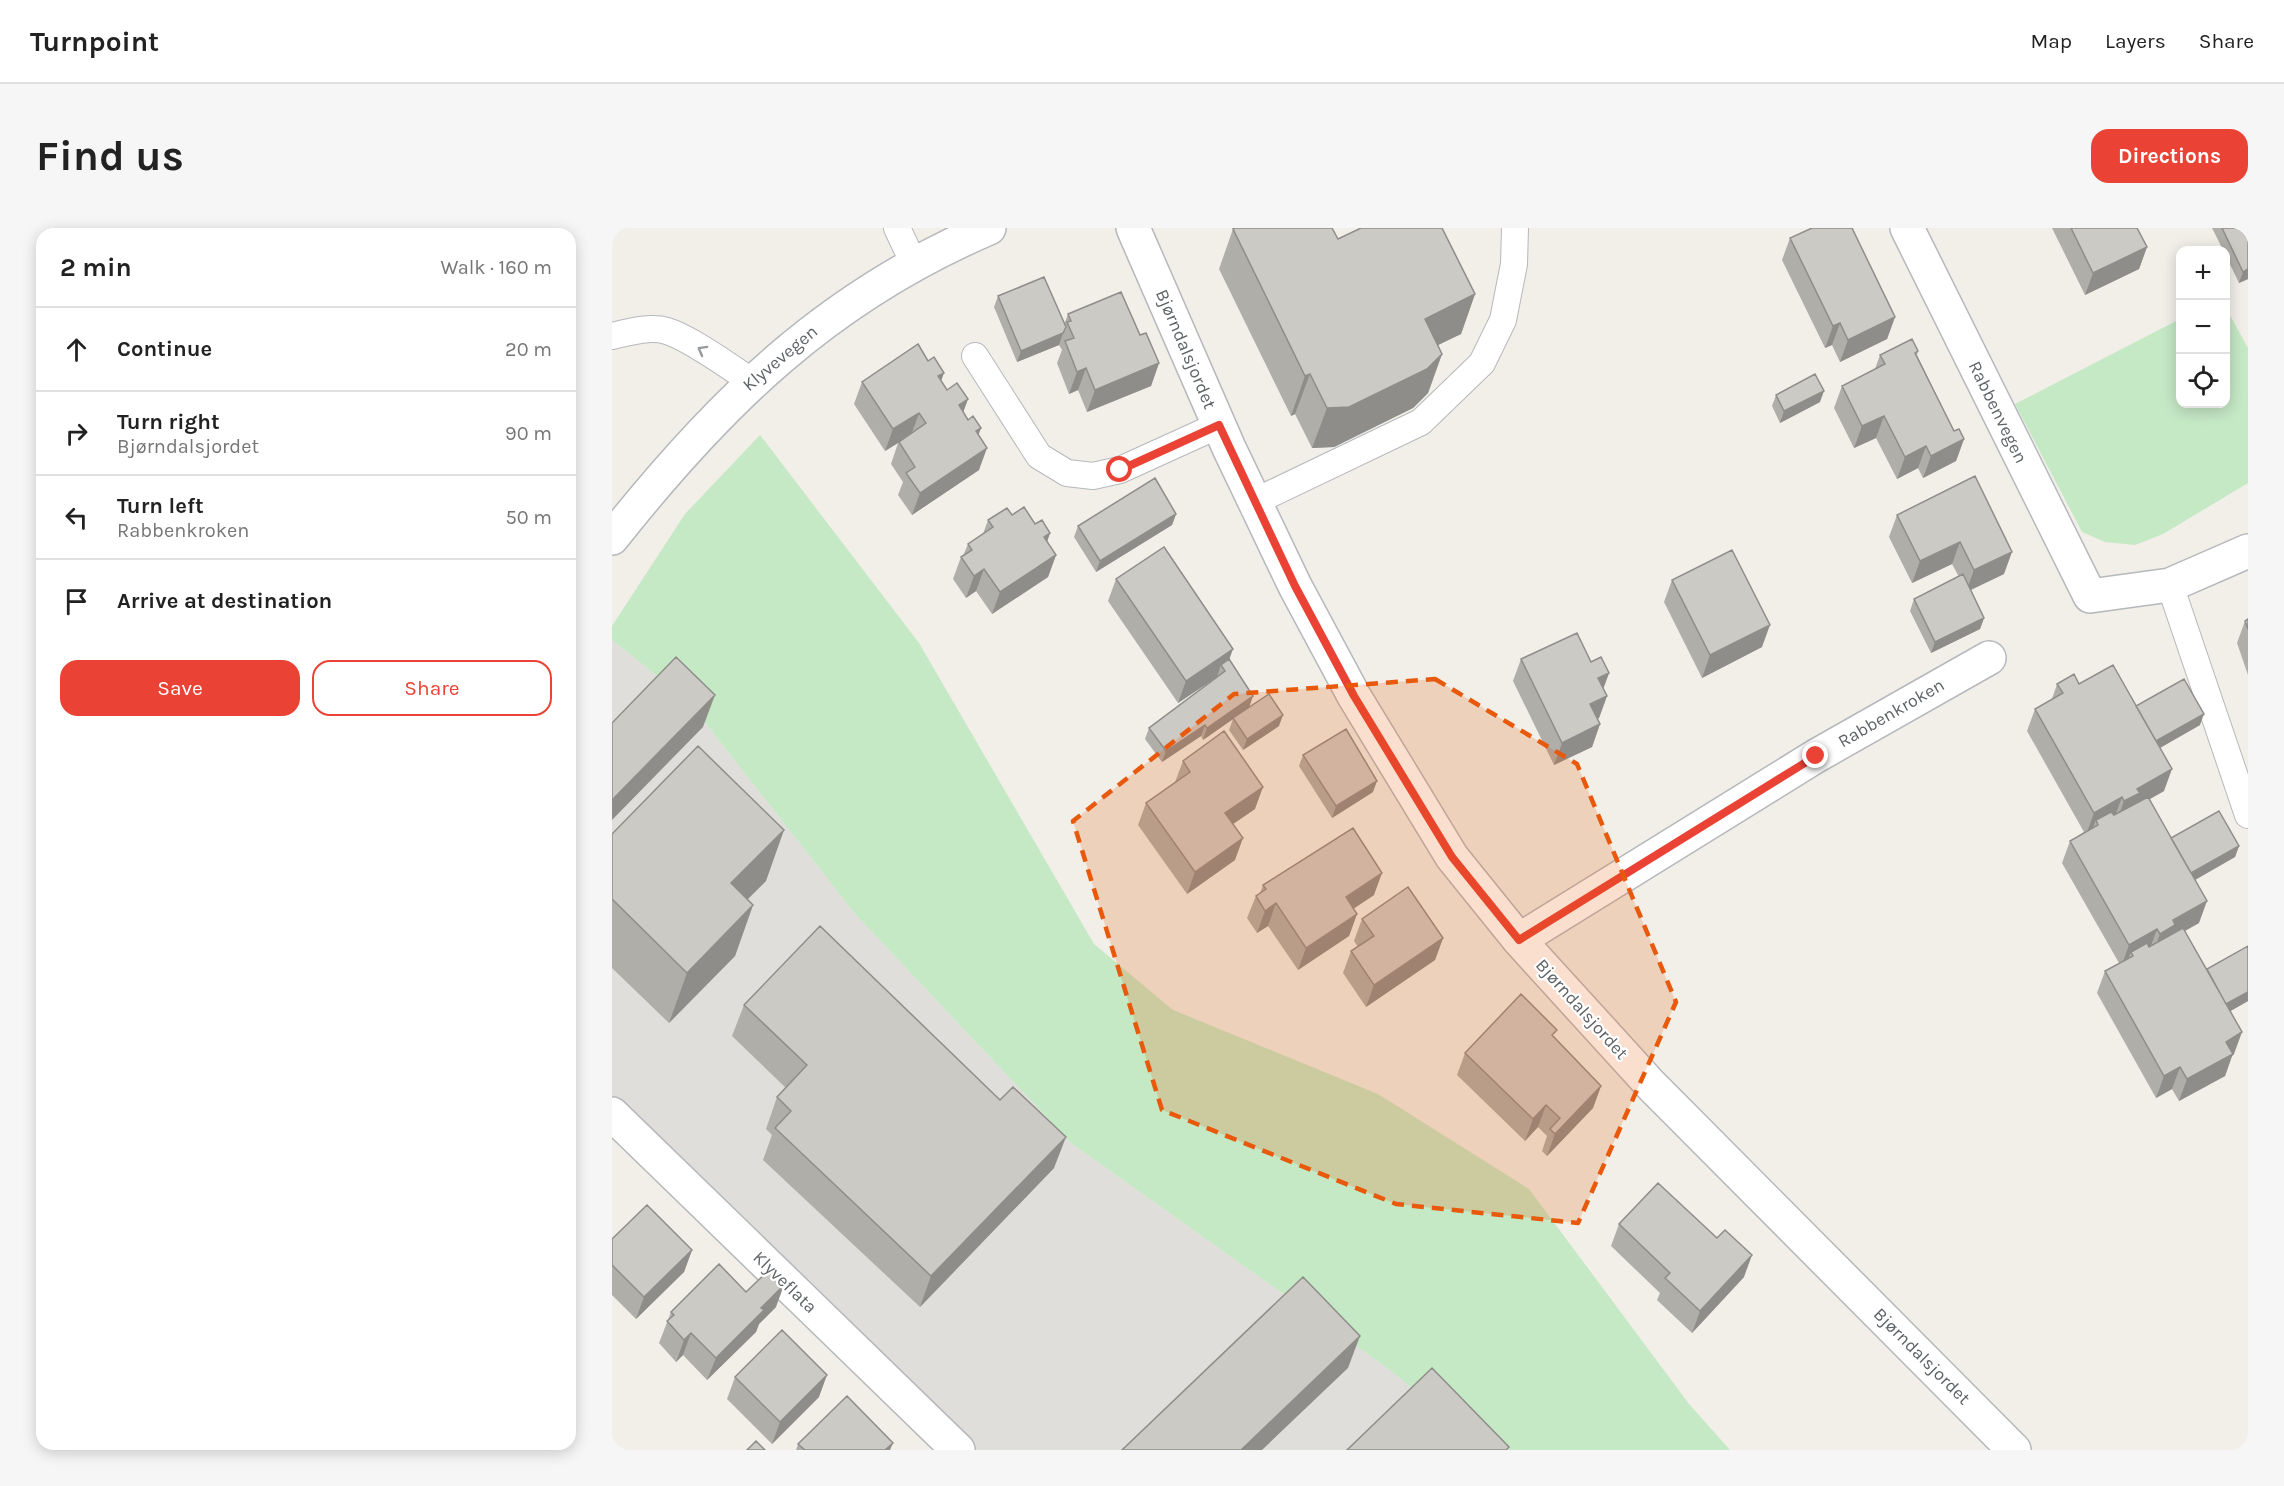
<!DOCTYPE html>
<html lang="en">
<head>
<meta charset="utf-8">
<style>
  :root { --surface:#fff; --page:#f6f6f6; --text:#222; --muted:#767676; --line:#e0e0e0; --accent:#ea4335 }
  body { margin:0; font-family:Karla,sans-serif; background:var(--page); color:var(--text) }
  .controls { position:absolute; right:18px; top:18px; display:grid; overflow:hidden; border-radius:12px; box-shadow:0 3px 15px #0003 }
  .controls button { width:54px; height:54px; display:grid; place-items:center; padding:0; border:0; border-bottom:2px solid var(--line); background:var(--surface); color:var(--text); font:30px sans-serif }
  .stop { position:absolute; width:18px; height:18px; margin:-14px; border:4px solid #ea4335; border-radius:50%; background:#fff }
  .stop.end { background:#ea4335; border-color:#fff; box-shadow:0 2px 6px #0008 }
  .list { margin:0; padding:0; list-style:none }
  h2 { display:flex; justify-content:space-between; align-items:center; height:78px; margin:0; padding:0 24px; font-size:26px }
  h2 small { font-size:20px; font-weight:400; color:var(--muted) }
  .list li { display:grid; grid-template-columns:39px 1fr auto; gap:18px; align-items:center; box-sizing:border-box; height:84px; padding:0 24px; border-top:2px solid var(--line) }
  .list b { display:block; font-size:22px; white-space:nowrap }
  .list p { margin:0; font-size:20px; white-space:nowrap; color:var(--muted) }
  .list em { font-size:20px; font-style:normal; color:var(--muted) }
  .actions { display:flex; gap:12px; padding:18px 24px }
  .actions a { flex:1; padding:14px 0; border:2px solid var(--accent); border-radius:18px; text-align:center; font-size:21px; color:var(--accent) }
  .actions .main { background:var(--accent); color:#fff }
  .icon { flex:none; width:33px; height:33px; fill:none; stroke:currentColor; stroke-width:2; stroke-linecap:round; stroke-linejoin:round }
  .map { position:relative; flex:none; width:1636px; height:1222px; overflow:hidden; border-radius:18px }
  header { display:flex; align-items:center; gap:36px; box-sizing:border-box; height:84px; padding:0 30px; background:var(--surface); border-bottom:2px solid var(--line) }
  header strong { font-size:28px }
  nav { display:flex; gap:33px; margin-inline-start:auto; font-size:21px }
  .intro { display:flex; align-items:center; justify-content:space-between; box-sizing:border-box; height:144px; padding:0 36px }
  h1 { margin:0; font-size:42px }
  .button { padding:15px 27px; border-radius:18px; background:var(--accent); color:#fff; font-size:21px; font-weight:700 }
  main { display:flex; gap:36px; padding:0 36px }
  aside { flex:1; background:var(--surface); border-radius:18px; box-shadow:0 3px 15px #0003 }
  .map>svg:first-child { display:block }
</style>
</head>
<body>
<header>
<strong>Turnpoint</strong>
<nav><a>Map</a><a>Layers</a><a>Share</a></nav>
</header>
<div class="intro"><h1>Find us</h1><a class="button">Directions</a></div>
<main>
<aside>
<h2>2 min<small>Walk · 160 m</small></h2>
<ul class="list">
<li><svg class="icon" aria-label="ahead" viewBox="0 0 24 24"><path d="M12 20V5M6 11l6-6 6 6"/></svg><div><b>Continue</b></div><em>20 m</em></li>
<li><svg class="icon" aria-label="right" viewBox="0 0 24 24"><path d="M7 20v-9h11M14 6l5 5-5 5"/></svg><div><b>Turn right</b><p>Bjørndalsjordet</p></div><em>90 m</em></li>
<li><svg class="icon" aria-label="left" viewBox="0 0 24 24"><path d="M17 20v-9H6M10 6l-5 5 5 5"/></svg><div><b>Turn left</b><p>Rabbenkroken</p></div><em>50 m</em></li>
<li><svg class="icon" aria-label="arrive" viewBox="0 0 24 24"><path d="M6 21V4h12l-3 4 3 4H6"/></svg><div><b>Arrive at destination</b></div></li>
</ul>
<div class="actions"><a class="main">Save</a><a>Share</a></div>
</aside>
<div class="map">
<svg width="1636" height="1222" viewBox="0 0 1636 1222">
  <rect width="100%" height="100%" fill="#f1efe8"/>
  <path fill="#e0deda" d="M0,412l76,61 168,214 215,228 312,222 108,85h-532l-347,-353z"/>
  <path fill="#c5e8c5" d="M1614,80l22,40v135l-85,51 -28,11 -30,-3 -23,-10 -67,-128 165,-85v85h46z
    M148,207l159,208 175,301 79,66 205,84 151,95 160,215 41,46h-239l-108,-85 -312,-222 -215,-228 -168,-214 -76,-61v-14l73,-112z"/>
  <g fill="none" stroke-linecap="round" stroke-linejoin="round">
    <g stroke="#b5b8bc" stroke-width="28">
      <path id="lane" d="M285,0l17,36
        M0,108c17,-4 38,-10 55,-5 23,7 63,36 84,50
        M363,128l64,100 28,17 26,3 27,-6 99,-45
        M642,274l167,-80 61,-59 21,-43 11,-56 1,-36
        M1558,357l78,230"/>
    </g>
    <g stroke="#b5b8bc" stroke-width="36">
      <path id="street" d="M521,0l96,220 66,138 59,110 98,161 67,83 132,145 363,365
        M1295,0l183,368 80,-11 78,-34
        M0,310c107,-135 215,-241 377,-310
        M907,712l297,-184 173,-98
        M0,886l346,336"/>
    </g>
    <use href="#lane" stroke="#fff" stroke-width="26"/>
    <use href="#street" stroke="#fff" stroke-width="33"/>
  </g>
  <path fill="#afaea9" d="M1440,0h85l10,19 -8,22 -54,26z
    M1600,0h36v51l-9,4 -13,-27v-6h-3z
    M621,1l105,10 137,55 -14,40 -23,11 4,9 -14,39 -15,15 -79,39 -22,1 -17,-34 -4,2 -72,-147z
    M1178,10l105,79 -8,22 -47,23 -8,-17 -7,3 -43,-88z
    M386,68l66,29 4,-11 72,21 19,28 -8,23 -64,26 -9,-22 -9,4 -12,-31 5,-13 -3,-5 -42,17 -23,-55z
    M1306,123l-1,4 37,76 10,8 -8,22 -33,17 -5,-10 -21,11 -21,-41 -22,10 -20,-40 8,-22 33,-17 5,-14z
    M329,152l6,10 21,9 -5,13 16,23v35l-67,45 -14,-20 5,-13 -12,-18 7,-21 -13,8 -31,-47 8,-22z
    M1164,167l44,7 -40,21 -8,-17z
    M1363,248l29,98 -33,16 13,28 -4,11 -49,24 -21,-42 4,-12 45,-22 -7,-13 -40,19 -23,-46 8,-22z
    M564,286l-4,11 -76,47 -22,-35 4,-11z
    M400,287l23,9 15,9 -3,9 9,13 -8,22 -56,37 -16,-23 -10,7 -13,-19 8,-22 2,-1 5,-12 15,-10 5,-14z
    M504,351l113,80 20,49 30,18 -36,24 -14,-20 4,-11 -30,21 -2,-4 -39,26 -17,-23 4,-11 68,-51 -39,26 -70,-102z
    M1060,352l90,67 -60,31 -38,-76z
    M1636,391v56l-11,-32 8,-22z
    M909,431l70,3 18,11 -6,16 4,7 -8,22 -2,1 3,5 -8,23 -38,18 -41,-84z
    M1445,456h22l57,22 64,19 -40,23 4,43 -14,8 21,39 68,8 -4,11 -40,23 4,43 -14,8 22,38 41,-23v55l-18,10 4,43 -2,2 -7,20 -46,25 -7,-12 -16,9 -59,-105 8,-22 14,-8 -57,-100 8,-22 14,-9 -57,-101 8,-22 17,-10z
    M691,527l70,37 -41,26 -33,-52z
    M571,533l72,48 -22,15 2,36 -48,34 -49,-69 8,-22 29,-21z
    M0,606l154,47 -19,18 6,6 -18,51 -66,67 -57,-55z
    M651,657l111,10 -21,14 4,5 -8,22 -51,34 -30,-44 -11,7 -10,-15 9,-22 4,-3z
    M750,691l81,19 -8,22 -69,47 -23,-34 8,-22 7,-4 -4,-6z
    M132,777l310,163 -134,139 -157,-147 9,-25 -6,-6 11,-32 9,-9 -54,-52z
    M943,810l46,48 -8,22 -46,48 -5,-5 5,-15 -9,-9 -13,14 -68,-66 8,-22z
    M1007,996l125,53 -52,56 -35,-33 3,-7 -49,-47z
    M0,1011l80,11 -8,22 -48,47 -24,-24z
    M164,1079l-17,17 -3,8 -49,48 -24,-25 -7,7 -17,-19 12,-31z
    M123,1149l84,20 -47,47 -45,-45z
    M186,1216l92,6h-94z"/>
  <path fill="#8f8d8a" d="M1535,19l-8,22 -54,26 8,-22z
    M1636,41v10l-9,4 4,-11z
    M863,66l-14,40 -50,24 14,-39z
    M1283,89l-8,22 -47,23 8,-22z
    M1228,95l-8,22 -7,3 8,-22z
    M451,105l-4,12 -42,17 4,-11z
    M830,126l-14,39 -15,15 -79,39 -22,1 15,-40z
    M547,135l-8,23 -64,26 8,-22z
    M474,140l-8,22 -9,4 8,-22z
    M332,145l-8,22 2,-19z
    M698,146l-15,40 -4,2 14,-40z
    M1212,163l-4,11 -40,21 4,-12z
    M356,171l-8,22 -1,-16z
    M307,185l-8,22 -26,16 8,-22z
    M1272,188l-8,22 -22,10 8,-22z
    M369,200l-8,22 3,-19z
    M1352,211l-8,22 -33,17 8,-22z
    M1314,218l-8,22 -21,11 8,-22z
    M375,220l-8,22 -67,45 8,-22z
    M564,286l-4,11 -76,47 4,-11z
    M438,305l-8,22 2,-18z
    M1348,314l-8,22 -40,19 8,-22z
    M1400,324l-8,22 -38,18 8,-22z
    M444,327l-8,22 -56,37 8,-22z
    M372,341l-8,22 -10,7 8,-22z
    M1372,390l-4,11 -49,24 4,-11z
    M1158,397l-8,22 -60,31 8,-23z
    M621,421l-8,22 -4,-6 -4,12 -39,26 8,-22z
    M997,445l-8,22 -3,-17z
    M103,467l-12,32 -91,93v-20z
    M641,468l-4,12 -46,32 4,-12z
    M995,468l-8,22 -17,8 8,-22z
    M1592,486l-4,11 -49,28 4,-12z
    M671,487l-4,11 -36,24 4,-11z
    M988,496l-8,23 -38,18 8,-22z
    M593,497l-4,11 -39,26 4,-11z
    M1560,541l-8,22 -30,17 -18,15 8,-22 13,-12z
    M765,553l-4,11 -41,26 4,-12z
    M651,559l-8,22 -38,26 8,-22z
    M1510,569l-8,22 -16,6 -2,-5 -5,12 -5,3 8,-22z
    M172,602l-18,51 -53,53 18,-51z
    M631,610l-8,22 -48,34 8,-22z
    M1627,618l-4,11 -49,28 4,-11z
    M770,645l-8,22 -36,24 8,-22z
    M1595,673l-8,22 -29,16 -18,17 8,-22 13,-14z
    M664,675l-8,23 -11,7 8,-22z
    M141,677l-18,51 -66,67 18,-50z
    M745,686l-8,22 -51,34 8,-22z
    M1545,701l-8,22 -16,5 -2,-4 -5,12 -5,3 8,-22z
    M831,710l-8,22 -69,47 8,-22z
    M1636,764v9l-26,15 4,-12z
    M1630,804l-8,22 -2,2 -7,20 -46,25 8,-22 39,-37z
    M1568,839l-8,22 -16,9 8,-22z
    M989,858l-8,22 -46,48 8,-22z
    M934,877l-8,22 -13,14 8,-22z
    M454,909l-12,31 -134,139 11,-31z
    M80,1022l-8,22 -48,47 8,-22z
    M1140,1027l-8,22 -52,56 8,-22z
    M172,1057l-8,22 -17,17 -3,8 -49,48 9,-22 45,-50z
    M79,1105l-8,22 -7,7 8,-22z
    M748,1108l-12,32 -86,82h-21z
    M215,1147l-8,22 -47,47 8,-22z
    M281,1215l-3,7h-5z"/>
  <path fill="#cccac5" stroke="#8f8d8a" stroke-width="1.5" d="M623,0h97l6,11 23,-11h81l33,66 -50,25 17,35 -15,15 -78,38 -22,1 -17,-34 -5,2 -72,-147z
    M1200,0h40l43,89 -47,23 -8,-17 -7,3 -43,-88z
    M1459,0h66l10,19 -54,26z
    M1610,0h26v41l-5,3z
    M432,49l22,50 -3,6 -42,18 -23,-55z
    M509,64l19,43 6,-2 13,30 -64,27 -9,-22 -9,4 -12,-31 9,-3 -7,-16 4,-1 -3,-7z
    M1300,111l6,12 -3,2 39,78 5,-2 5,10 -33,17 -5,-10 -21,11 -21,-41 -22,10 -20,-40 43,-22 -5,-9z
    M306,116l10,17 6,-4 10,16 -6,3 9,14 10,-7 11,16 -9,6 9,15 5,-4 8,12 -5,3 11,17 -67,45 -14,-20 9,-6 -16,-25 27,-19 -7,-10 -26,16 -31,-47z
    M1203,146l9,17 -40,20 -8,-16z
    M1363,248l37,76 -38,18 -14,-28 -40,19 -23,-46z
    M543,250l21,36 -76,47 -22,-35z
    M412,279l11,17 7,-4 8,13 -6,4 12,18 -56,37 -16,-23 -10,7 -13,-19 11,-7 -4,-6 25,-17 -5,-7 19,-12 5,7z
    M552,319l69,102 -47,32 -70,-102z
    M1120,322l38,75 -60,30 -38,-75z
    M1351,346l21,44 -49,24 -21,-43z
    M1636,391v10l-3,-8z
    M965,405l14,29 10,-5 8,16 -11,5 9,18 -17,8 10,20 -38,19 -41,-84z
    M64,429l39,38 -103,105v-77z
    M617,431l24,37 -46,32 -2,-3 -39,26 -17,-23 76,-57 -4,-6z
    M1501,437l59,104 -35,20 3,4 -16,8 -2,-4 -28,16 -59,-104 28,-16 -6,-9 17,-10 5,10z
    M1572,451l20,35 -48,27 -20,-35z
    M657,466l14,21 -36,24 -14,-21z
    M734,501l31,52 -41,25 -33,-51z
    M612,503l39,56 -38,26 18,25 -48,34 -49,-69 44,-31 -7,-11z
    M86,518l86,84 -53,53 22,22 -66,68 -75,-74v-65z
    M1536,569l59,104 -34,19 2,5 -15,9 -3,-5 -28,16 -59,-104 28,-16 -2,-5 15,-8 3,3z
    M1607,583l20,35 -48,27 -20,-35z
    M741,600l29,45 -36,24 11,17 -51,34 -30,-45 -11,8 -9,-15 10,-7 -3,-4z
    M796,659l35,51 -69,47 -23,-34 23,-15 -12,-17z
    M208,698l180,174 13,-13 53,50 -135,139 -156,-148 16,-17 -14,-14 30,-32 -63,-60z
    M1571,700l59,104 -16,10 7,12 -46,25 -7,-12 -16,9 -59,-105 28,-15 -2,-4 16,-9 2,4z
    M1636,718v46l-22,12 -19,-35z
    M909,766l36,36 -5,5 49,51 -46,48 -5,-5 10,-11 -14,-13 -13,14 -68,-66z
    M1046,955l59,55 8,-8 27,25 -52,56 -35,-33 5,-5 -51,-49z
    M35,977l45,45 -48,47 -32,-32v-26z
    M107,1036l27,28 24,-23 14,16 -23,23 3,2 -48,48 -25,-25 -7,7 -17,-19 7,-6 -3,-3z
    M691,1049l57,59 -119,114h-119z
    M170,1102l45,45 -47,47 -45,-45z
    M820,1140l77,79 -3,3h-159z
    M235,1168l46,47 -8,7h-80l-7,-6z
    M144,1213l9,9h-18z"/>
  <defs><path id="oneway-chevron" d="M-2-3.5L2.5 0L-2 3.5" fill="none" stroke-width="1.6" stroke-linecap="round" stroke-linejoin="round" transform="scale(1.5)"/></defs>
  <use stroke="#979a9d" href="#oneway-chevron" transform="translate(90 122) rotate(-151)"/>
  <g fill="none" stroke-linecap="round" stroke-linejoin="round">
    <path stroke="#ea4335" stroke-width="8" d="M508,242l99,-45 76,161 59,110 98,161 67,83 297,-184"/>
  </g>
  <path fill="#e8590c" fill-opacity="0.2" stroke="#e8590c" stroke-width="4.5" stroke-dasharray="12 8" stroke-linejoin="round" d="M823,451l142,85 99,238 -98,221 -182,-19 -234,-94 -89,-289 161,-127z"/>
  <g text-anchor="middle" stroke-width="4.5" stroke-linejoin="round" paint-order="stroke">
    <g font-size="18" fill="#5f6368" stroke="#fff">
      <text transform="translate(574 121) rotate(67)" y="6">Bjørndalsjordet</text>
      <text transform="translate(168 130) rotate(-40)" y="6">Klyvevegen</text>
      <text transform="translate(1386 184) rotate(64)" y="6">Rabbenvegen</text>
      <text transform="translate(1279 485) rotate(-30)" y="6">Rabbenkroken</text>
      <text transform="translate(970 781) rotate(48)" y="6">Bjørndalsjordet</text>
      <text transform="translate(173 1054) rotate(44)" y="6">Klyveflata</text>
      <text transform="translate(1310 1128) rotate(45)" y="6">Bjørndalsjordet</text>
    </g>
  </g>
</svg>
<div class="controls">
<button>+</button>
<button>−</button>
<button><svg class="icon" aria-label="locate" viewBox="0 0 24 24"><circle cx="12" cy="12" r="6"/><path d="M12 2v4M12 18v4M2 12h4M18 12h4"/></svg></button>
</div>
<div class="stop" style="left:508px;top:242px"></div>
<div class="stop end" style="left:1204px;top:528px"></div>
</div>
</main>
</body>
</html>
